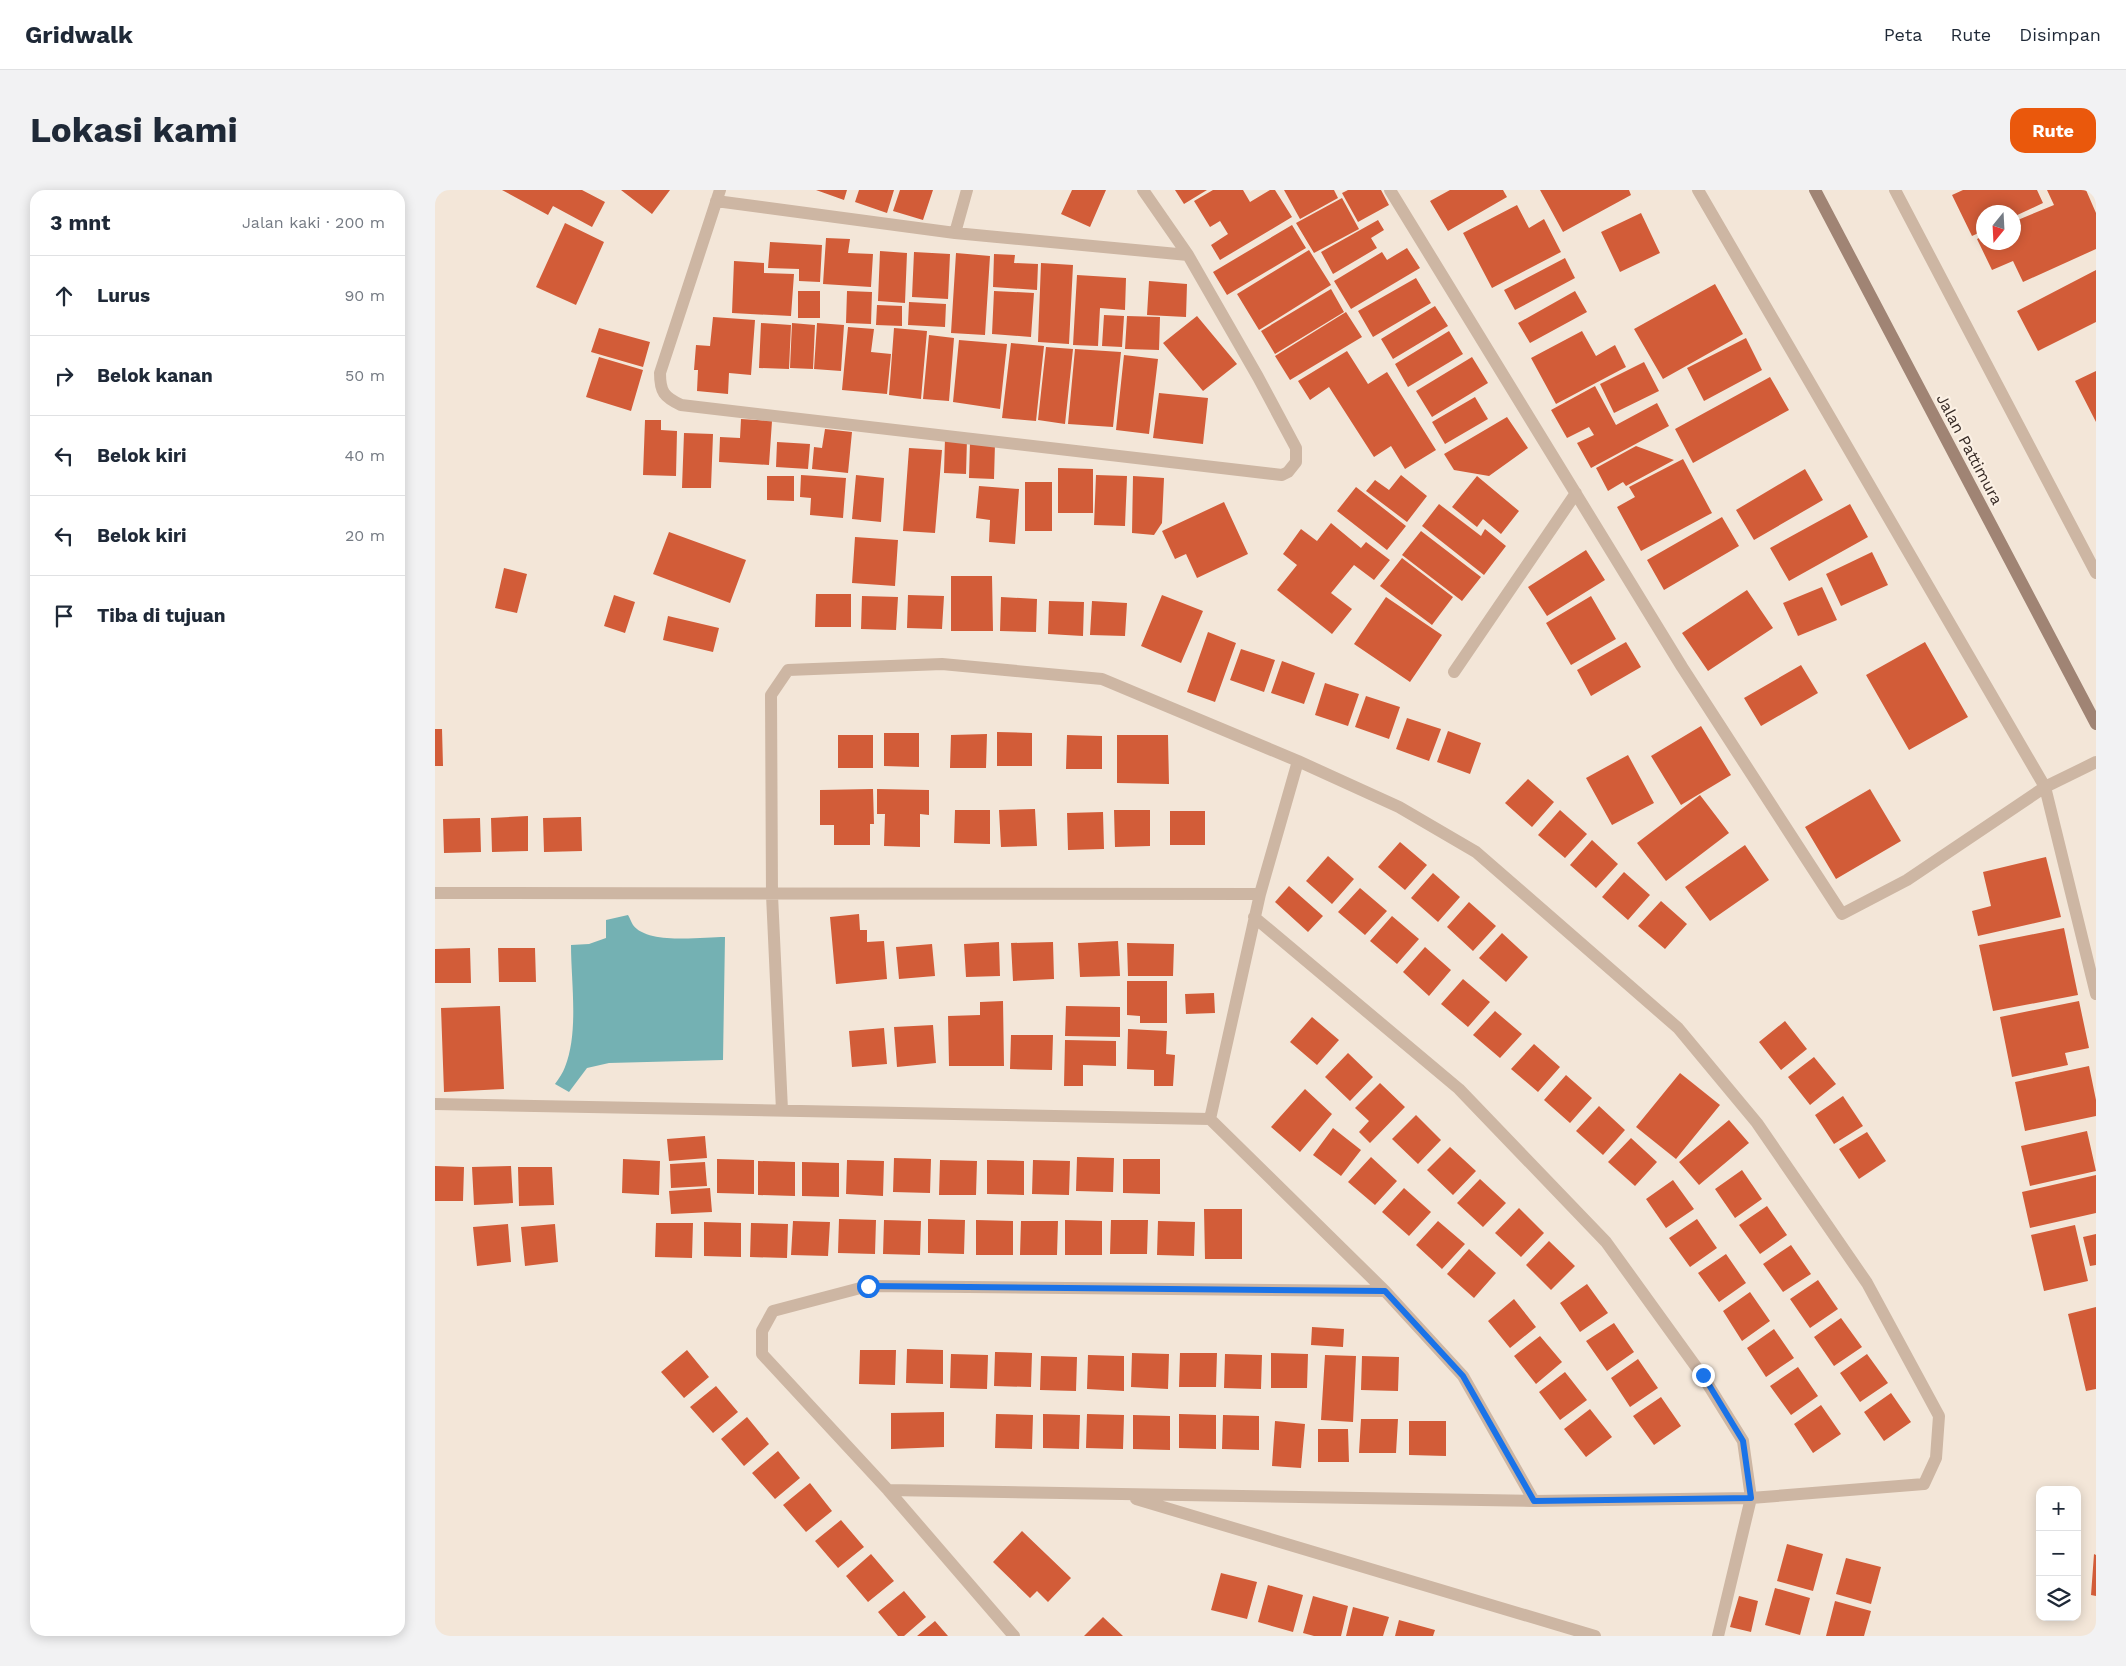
<!DOCTYPE html>
<html lang="id">
<head>
<meta charset="utf-8">
<style>
  :root { --surface:#fff; --page:#f2f2f3; --text:#1f2937; --muted:#747a83; --line:#e0e1e3; --accent:#ea580c }
  body { margin:0; font-family:"Work Sans",sans-serif; background:var(--page); color:var(--text) }
  .controls { position:absolute; right:15px; bottom:15px; display:grid; overflow:hidden; border-radius:10px; box-shadow:0 2px 12px #0003 }
  .controls button { width:45px; height:45px; display:grid; place-items:center; padding:0; border:0; border-bottom:1px solid var(--line); background:var(--surface); color:var(--text); font:25px sans-serif }
  .compass { position:absolute; left:1541px; top:15px; width:45px; height:45px; border-radius:50%; background:var(--surface); box-shadow:0 2px 12px #0003; rotate:198deg }
  .stop { position:absolute; width:15px; height:15px; margin:-11px; border:4px solid #1a73e8; border-radius:50%; background:#fff }
  .stop.end { background:#1a73e8; border-color:#fff; box-shadow:0 1px 5px #0008 }
  .list { margin:0; padding:0; list-style:none }
  h2 { display:flex; justify-content:space-between; align-items:center; height:65px; margin:0; padding:0 20px; font-size:21px }
  h2 small { font-size:16px; font-weight:400; color:var(--muted) }
  .list li { display:grid; grid-template-columns:32px 1fr auto; gap:15px; align-items:center; box-sizing:border-box; height:80px; padding:0 20px; border-top:1px solid var(--line) }
  .list b { display:block; font-size:19px; white-space:nowrap }
  .list em { font-size:16px; font-style:normal; color:var(--muted) }
  .icon { flex:none; width:28px; height:28px; fill:none; stroke:currentColor; stroke-width:2; stroke-linecap:round; stroke-linejoin:round }
  .map { position:relative; flex:none; width:1661px; height:1446px; overflow:hidden; border-radius:15px }
  header { display:flex; align-items:center; gap:30px; box-sizing:border-box; height:70px; padding:0 25px; background:var(--surface); border-bottom:1px solid var(--line) }
  header strong { font-size:24px }
  nav { display:flex; gap:28px; margin-inline-start:auto; font-size:18px }
  .intro { display:flex; align-items:center; justify-content:space-between; box-sizing:border-box; height:120px; padding:0 30px }
  h1 { margin:0; font-size:35px }
  .button { padding:12px 22px; border-radius:15px; background:var(--accent); color:#fff; font-size:18px; font-weight:700 }
  main { display:flex; gap:30px; padding:0 30px }
  aside { flex:1; background:var(--surface); border-radius:15px; box-shadow:0 2px 12px #0003 }
  .map>svg:first-child { display:block }
</style>
</head>
<body>
<header>
<strong>Gridwalk</strong>
<nav><a>Peta</a><a>Rute</a><a>Disimpan</a></nav>
</header>
<div class="intro"><h1>Lokasi kami</h1><a class="button">Rute</a></div>
<main>
<aside>
<h2>3 mnt<small>Jalan kaki · 200 m</small></h2>
<ul class="list">
<li><svg class="icon" aria-label="ahead" viewBox="0 0 24 24"><path d="M12 20V5M6 11l6-6 6 6"/></svg><div><b>Lurus</b></div><em>90 m</em></li>
<li><svg class="icon" aria-label="right" viewBox="0 0 24 24"><path d="M7 20v-9h11M14 6l5 5-5 5"/></svg><div><b>Belok kanan</b></div><em>50 m</em></li>
<li><svg class="icon" aria-label="left" viewBox="0 0 24 24"><path d="M17 20v-9H6M10 6l-5 5 5 5"/></svg><div><b>Belok kiri</b></div><em>40 m</em></li>
<li><svg class="icon" aria-label="left" viewBox="0 0 24 24"><path d="M17 20v-9H6M10 6l-5 5 5 5"/></svg><div><b>Belok kiri</b></div><em>20 m</em></li>
<li><svg class="icon" aria-label="arrive" viewBox="0 0 24 24"><path d="M6 21V4h12l-3 4 3 4H6"/></svg><div><b>Tiba di tujuan</b></div></li>
</ul>
</aside>
<div class="map">
<svg width="1661" height="1446" viewBox="0 0 1661 1446">
  <rect width="100%" height="100%" fill="#f3e6d8"/>
  <path fill="#74b1b3" d="M193,725c2,3 3,7 5,10 15,20 69,12 92,12l-2,123 -114,3 -22,5 -18,24 -14,-8c4,-6 8,-11 10,-17 14,-35 6,-85 6,-122l18,-1 17,-6v-18z"/>
  <path fill="#d25c38" d="M67,0h80l23,12 -13,25 -39,-21 -5,9z
    M186,0h49l-18,24z
    M381,0h31l-3,10z
    M424,0h35l-7,23 -32,-11z
    M465,0h33l-10,30 -30,-9z
    M637,0h34l-16,37 -29,-13z
    M740,0h32l-23,14z
    M778,0h30l7,12 20,-12h5l17,27 -72,43 -9,-15 17,-11 -8,-13 -10,6 -16,-26z
    M849,0h50l4,8 -38,21z
    M913,0h33l8,15 -31,17 -16,-29z
    M1015,0h53l4,7 -59,34 -18,-30z
    M1105,0h89l2,5 -68,37z
    M1528,0h74l6,13 -30,14v-5h-30v19l-11,5 -20,-41z
    M1612,0h39l10,23v36l-73,33 -10,-21 -21,9 -15,-31 6,-3v6h30v-20l41,-17z
    M907,8l17,31 -45,24 -18,-30z
    M1082,15l12,23 15,-9 17,33 -69,36 -29,-55z
    M1206,23l19,40 -40,19 -19,-40z
    M943,30l6,10 -13,8 6,10 -44,26 -12,-22z
    M130,33l39,19 -28,63 -40,-18z
    M857,35l14,23 -79,47 -14,-23z
    M391,48l24,1 -2,14 25,1 -2,33 -48,-3z
    M335,52l52,3 -2,37 -21,-1v-12l-31,-1z
    M972,58l13,20 -69,41 -17,-28 48,-29 5,8z
    M874,60l22,35 -72,45 -22,-36z
    M445,61l27,2 -2,50 -27,-2z
    M479,62l36,2 -2,45 -36,-2z
    M521,63l34,3 -5,79 -34,-2z
    M559,64l21,1 -1,8 24,1 -1,26 -44,-3z
    M1130,68l10,20 -60,32 -11,-20z
    M299,71l30,2v10l30,1 -3,42 -59,-3z
    M606,73l32,2 -4,79 -31,-2z
    M1661,80v52l-58,29 -21,-40z
    M642,85l49,3 -1,32 -25,-2 -2,38 -25,-1z
    M981,88l15,25 -58,34 -15,-26z
    M714,91l38,3 -1,33 -39,-2z
    M1280,94l28,50 -80,45 -29,-50z
    M896,99l13,23 -69,42 -14,-23z
    M363,101h22v27h-22z
    M412,101l25,1 -1,32 -25,-1z
    M559,101l40,2 -3,44 -39,-3z
    M1140,101l12,21 -57,31 -12,-20z
    M474,112l37,2 -1,23 -37,-2z
    M442,115l25,1v20l-26,-1z
    M1000,116l13,20 -55,33 -12,-20z
    M911,122l16,25 -72,43 -15,-24z
    M669,125l20,1 -2,31 -20,-1z
    M692,126l33,1 -1,33 -34,-1z
    M762,126l40,48 -34,27 -40,-48z
    M278,127l42,3 -4,55 -22,-2 -1,21 -31,-3 1,-21h-4l2,-25 14,1z
    M326,133l30,2 -2,44 -30,-1z
    M357,133l23,2 -2,44 -23,-1z
    M382,133l27,2 -3,46 -27,-2z
    M413,137l26,2 -3,23 20,2 -4,40 -45,-4z
    M164,138l51,14 -7,25 -52,-15z
    M459,138l33,3 -6,68 -32,-4z
    M1014,141l14,23 -55,33 -13,-23z
    M1147,141l14,25 19,-11 11,22 -70,37 -25,-46z
    M494,145l25,3 -5,63 -26,-2z
    M1311,148l16,32 -58,31 -17,-33z
    M524,150l48,4 -7,65 -47,-7z
    M576,153l33,3 -8,75 -34,-3z
    M611,157l27,2 -8,75 -27,-4z
    M640,159l46,3 -8,75 -45,-3z
    M912,161l21,33 19,-12 49,78 -31,19 -14,-23 -17,11 -45,-70 -19,13 -12,-19z
    M689,165l34,4 -9,75 -33,-4z
    M164,167l44,13 -12,41 -45,-14z
    M1037,167l16,26 -56,34 -16,-26z
    M1209,172l15,29 -45,22 -14,-29z
    M1661,181v51l-21,-41z
    M1335,187l19,33 -96,53 -18,-34z
    M1160,196l21,39 41,-22 12,23 -78,42 -14,-25 17,-8 -5,-8 -22,11 -16,-28z
    M724,203l49,5 -5,46 -50,-6z
    M1040,207l13,22 -43,25 -13,-22z
    M1072,227l21,31 -39,28 -35,-6 -10,-16z
    M306,229l31,2 -3,44 -50,-3 1,-25 20,1z
    M210,230h16v10l16,1 -1,45 -33,-1z
    M390,239l27,3 -4,41 -36,-4 2,-22 8,1z
    M249,243l29,1 -2,54h-29z
    M510,248l22,1 -1,35 -22,-1z
    M342,252l33,2 -2,25 -32,-2z
    M535,252l25,1 -1,36 -25,-1z
    M1201,256l38,14 -48,26 -3,-4 -15,9 -12,-23z
    M474,258l33,2 -7,83 -32,-2z
    M1248,269l29,54 -71,38 -24,-44 18,-10 -6,-10z
    M623,278l35,1v44h-35z
    M1370,279l18,31 -69,40 -18,-30z
    M366,285l45,3 -3,40 -33,-3 1,-17 -11,-1z
    M421,285l28,3 -3,44 -29,-3z
    M661,285l31,1 -2,50 -31,-1z
    M966,285l26,21 -20,26 -41,-31 9,-11 14,10z
    M332,286h27v25l-27,-1z
    M698,286l31,2 -2,45 -8,12 -22,-2z
    M1042,286l42,35 -18,23 -18,-15 -6,8 -25,-20z
    M590,292h27v49h-27z
    M544,296l40,3 -4,55 -26,-2 1,-22 -14,-2z
    M921,297l50,39 -19,24 -50,-39z
    M789,312l24,52 -51,24 -11,-24 -11,5 -13,-28z
    M1004,314l42,32 4,-7 21,17 -22,29 -62,-49z
    M1415,314l18,33 -79,44 -19,-33z
    M1287,327l17,29 -75,44 -17,-30z
    M896,333l30,25 5,-6 24,18 -16,20 -20,-15 -23,28 21,16 -20,25 -55,-44 20,-25 -14,-11 18,-25 16,12z
    M986,341l60,46 -19,24 -60,-46z
    M234,342l77,28 -16,43 -77,-29z
    M420,347l43,3 -3,46 -43,-3z
    M1151,360l19,30 -58,36 -19,-29z
    M1437,362l16,33 -47,21 -15,-32z
    M967,368l51,39 -21,28 -52,-39z
    M69,378l23,6 -10,39 -22,-5z
    M516,386h41l1,55h-42z
    M1387,397l15,33 -39,16 -15,-33z
    M1312,400l26,38 -65,43 -26,-38z
    M381,404h35v33h-36z
    M179,405l21,7 -10,31 -21,-7z
    M473,405l36,1 -2,33 -35,-1z
    M727,405l41,16 -22,52 -40,-17z
    M427,406l36,1 -2,33 -35,-1z
    M1156,406l25,43 -45,26 -25,-42z
    M566,407l36,2 -1,33 -36,-1z
    M951,407l56,38 -32,47 -56,-38z
    M614,411l35,1 -1,34 -35,-2z
    M657,411l35,2 -2,33 -35,-1z
    M233,426l51,12 -6,24 -50,-12z
    M773,442l28,11 -21,59 -28,-10z
    M1191,452l15,25 -50,29 -14,-26z
    M1490,452l43,75 -59,33 -43,-75z
    M806,459l34,11 -11,32 -34,-12z
    M847,471l33,12 -11,31 -33,-11z
    M1366,475l17,28 -57,33 -17,-28z
    M890,493l34,11 -11,32 -33,-11z
    M931,506l34,11 -11,32 -34,-12z
    M972,528l34,11 -12,32 -33,-12z
    M1266,536l30,49 -50,30 -30,-49z
    M0,539h7l1,37h-8z
    M1013,541l33,12 -11,31 -33,-12z
    M562,542l35,1v33h-35z
    M449,543h35v34l-35,-1z
    M552,544l-1,34h-36l1,-33z
    M403,545h35v33h-35z
    M632,545l35,1v33h-36z
    M682,545h51l1,49 -52,-1z
    M1193,565l26,48 -42,22 -26,-47z
    M1093,589l26,23 -22,25 -27,-24z
    M438,599l1,35h-4v21h-36v-20h-14v-35z
    M442,599l52,1v25l-9,-1v33l-36,-1 1,-32h-8z
    M1435,599l31,52 -65,38 -31,-52z
    M1265,605l29,38 -63,48 -29,-38z
    M600,619l2,37 -36,1 -2,-37z
    M520,620h35v34l-36,-1z
    M679,620h36v36l-35,1z
    M1125,620l27,24 -22,24 -27,-23z
    M735,621h35v34h-35z
    M668,622l1,37 -36,1 -1,-37z
    M93,626v35l-36,1 -1,-34z
    M146,627l1,34 -38,1 -1,-34z
    M45,628l1,34 -37,1 -1,-34z
    M1157,650l26,24 -22,24 -26,-23z
    M965,652l27,23 -22,25 -27,-23z
    M1310,655l24,35 -59,41 -25,-34z
    M893,666l26,23 -22,25 -26,-23z
    M1611,667l15,60 -83,19 -6,-25 19,-5 -8,-34z
    M1189,682l26,23 -22,25 -26,-23z
    M998,683l27,24 -22,25 -27,-24z
    M854,696l34,30 -15,16 -33,-30z
    M925,698l27,23 -22,24 -27,-23z
    M1226,711l26,23 -22,25 -27,-23z
    M1034,712l27,24 -23,25 -26,-24z
    M424,724l1,16h7v12l17,-1 3,38 -51,5 -6,-67z
    M957,726l27,23 -22,25 -27,-23z
    M1629,738l14,67 -85,16 -14,-66z
    M1067,743l26,24 -22,25 -27,-24z
    M683,751l2,35 -40,1 -2,-34z
    M564,752l1,34 -34,1 -2,-33z
    M618,752l1,37 -41,2 -2,-38z
    M692,753l47,1 -1,32h-45z
    M497,754l3,32 -36,3 -3,-32z
    M990,757l26,23 -22,26 -26,-24z
    M35,758l1,35h-36v-34z
    M63,758h37l1,34h-37z
    M1028,789l27,23 -22,25 -27,-23z
    M692,791h40v42h-27v-7l-13,-1z
    M779,803l1,20 -29,1 -1,-20z
    M568,811l1,65h-55l-1,-50 32,-1v-13z
    M1644,811l10,47 -24,5 3,12 -56,12 -12,-60z
    M65,816l4,83 -60,3 -3,-84z
    M631,816l54,1v30l-55,-1z
    M1060,821l27,23 -22,24 -27,-23z
    M877,827l27,23 -22,25 -27,-23z
    M1350,831l22,28 -26,21 -22,-28z
    M498,835l3,38 -39,4 -3,-40z
    M449,838l3,36 -35,3 -3,-36z
    M693,839l39,2 -1,23 9,1 -2,31h-19v-16l-27,-1z
    M576,845h42l-1,35 -42,-1z
    M630,850l51,1v25l-33,-1v21h-19z
    M1099,854l26,23 -22,25 -27,-23z
    M913,863l25,24 -23,24 -25,-24z
    M1379,867l22,27 -26,21 -22,-28z
    M1654,876l7,34v16l-71,15 -10,-49z
    M1245,883l40,32 -44,54 -40,-32z
    M1131,885l26,23 -22,25 -26,-23z
    M945,893l25,24 -35,36 -11,-11 10,-11 -14,-13z
    M870,899l27,25 -32,38 -29,-25z
    M1408,906l20,30 -29,18 -19,-29z
    M1164,916l26,24 -22,25 -27,-24z
    M981,925l25,25 -23,24 -26,-25z
    M1294,930l20,23 -50,42 -20,-23z
    M898,938l28,22 -20,26 -28,-21z
    M1652,941l9,40 -66,15 -9,-40z
    M1432,942l19,29 -27,18 -20,-30z
    M270,946l2,22 -38,3 -2,-22z
    M1196,948l26,24 -22,24 -27,-24z
    M1015,957l26,24 -23,24 -26,-25z
    M642,967l37,1 -1,34 -37,-1z
    M936,967l26,24 -22,24 -27,-23z
    M459,968l37,1 -1,34 -37,-1z
    M188,969l37,2 -1,34 -37,-2z
    M282,969l37,1v34l-37,-1z
    M688,969h37v35l-37,-1z
    M412,970l37,1 -1,35 -37,-2z
    M505,970l37,1 -1,34h-37z
    M552,970l37,1v34l-37,-1z
    M598,970l37,1 -1,34 -37,-1z
    M323,971l37,1v34l-37,-1z
    M270,972l2,24 -36,2 -1,-24z
    M367,972l37,1v34l-37,-1z
    M0,976l29,1 -1,34h-28z
    M76,976l2,37 -39,2 -2,-38z
    M83,977h34l2,38 -35,1z
    M1307,980l20,29 -27,19 -20,-29z
    M1661,985v38l-66,15 -8,-36z
    M1045,989l26,24 -23,24 -26,-24z
    M1238,990l21,29 -28,19 -20,-29z
    M275,998l2,24 -41,2 -2,-23z
    M969,998l27,24 -22,24 -27,-24z
    M1332,1016l20,29 -27,19 -21,-29z
    M1084,1018l25,25 -23,24 -26,-24z
    M769,1019h38v50h-37z
    M404,1029l37,1 -1,34 -37,-1z
    M493,1029l37,1 -1,34 -36,-1z
    M1262,1029l20,29 -27,19 -21,-29z
    M449,1030l37,1 -1,34 -37,-1z
    M541,1030l37,1v34h-37z
    M630,1030l37,1v34h-37z
    M676,1030h37l-1,34h-37z
    M358,1031l37,1 -2,34 -37,-1z
    M586,1031h37l-1,34h-37z
    M723,1031l37,1 -1,34 -37,-1z
    M1003,1031l27,23 -23,25 -26,-24z
    M269,1032l37,1v34l-37,-1z
    M221,1033h37l-1,35 -37,-1z
    M316,1033l37,1 -1,34 -37,-1z
    M73,1034l3,38 -34,4 -4,-39z
    M120,1034l3,38 -33,4 -4,-39z
    M1640,1035l13,56 -44,10 -13,-56z
    M1661,1044v31l-6,1 -7,-29z
    M1114,1051l26,25 -24,24 -25,-25z
    M1356,1055l20,29 -28,18 -20,-28z
    M1034,1059l27,24 -22,25 -27,-24z
    M1291,1064l20,29 -27,19 -21,-29z
    M1383,1090l20,29 -28,19 -20,-29z
    M1152,1094l21,29 -28,19 -20,-29z
    M1315,1102l20,29 -28,20 -19,-30z
    M1079,1109l22,28 -26,21 -22,-27z
    M1661,1117v82l-10,2 -18,-77z
    M1406,1128l21,29 -28,19 -20,-29z
    M1179,1133l20,29 -27,19 -21,-30z
    M877,1137l32,2 -1,18 -32,-2z
    M1339,1139l20,29 -28,19 -19,-29z
    M1105,1146l22,26 -26,22 -22,-28z
    M472,1159l36,1v34l-37,-1z
    M252,1160l22,27 -25,21 -23,-26z
    M425,1160h36l-1,35 -36,-1z
    M560,1162l37,1 -1,34 -37,-1z
    M697,1163l37,1 -1,35 -37,-2z
    M745,1163h37l-1,34h-37z
    M836,1163l37,1 -1,34h-36z
    M516,1164l37,1 -1,34 -37,-1z
    M790,1164l37,1 -1,34 -37,-1z
    M1432,1164l21,29 -28,19 -20,-29z
    M653,1165l36,1v35l-37,-2z
    M890,1165l31,1 -3,66 -32,-2z
    M606,1166l36,1 -1,34 -36,-1z
    M927,1166l37,1 -1,34 -37,-1z
    M1203,1169l20,29 -28,19 -19,-29z
    M1363,1177l20,29 -27,19 -21,-29z
    M1130,1182l22,28 -27,20 -21,-28z
    M281,1196l22,26 -25,21 -23,-26z
    M1456,1203l20,29 -27,19 -20,-29z
    M1226,1207l20,29 -27,19 -21,-29z
    M1386,1215l20,29 -28,19 -19,-29z
    M1155,1219l22,28 -26,20 -22,-28z
    M509,1222v35l-53,2v-36z
    M561,1224l37,1 -1,34 -37,-1z
    M608,1224l37,1 -1,34 -36,-1z
    M652,1224l37,1 -1,34 -37,-1z
    M744,1224l37,1v34l-37,-1z
    M698,1225l37,1v34l-37,-1z
    M788,1225l36,1v34l-37,-1z
    M312,1227l22,27 -25,22 -23,-27z
    M926,1229h37l-2,34h-37z
    M840,1231l30,3 -4,44 -29,-2z
    M974,1231h37v35l-37,-1z
    M883,1239h30l1,33h-31z
    M343,1261l22,27 -25,21 -23,-26z
    M375,1293l22,28 -26,21 -23,-27z
    M406,1330l23,27 -26,21 -23,-27z
    M587,1341l49,47 -23,24 -11,-11 -7,7 -37,-36z
    M1352,1354l36,10 -10,37 -36,-10z
    M436,1364l23,27 -26,21 -22,-26z
    M1659,1364l2,1v41l-5,-1z
    M1411,1368l35,9 -10,37 -35,-10z
    M786,1383l36,9 -10,37 -36,-9z
    M833,1395l35,10 -10,37 -35,-10z
    M1340,1398l35,10 -10,37 -35,-10z
    M469,1401l22,26 -22,19h-6l-20,-24z
    M878,1406l35,10 -7,30h-27l-11,-3z
    M1304,1406l19,5 -7,31 -21,-5z
    M1400,1411l36,10 -7,25h-38z
    M918,1417l36,10 -6,19h-37z
    M668,1427l20,19h-39z
    M964,1430l36,10 -2,6h-38z
    M500,1431l13,15h-31z"/>
  <g fill="none" stroke-linecap="round" stroke-linejoin="round">
    <path stroke="#cdb6a3" stroke-width="12" d="M285,0l-60,183c0,19 4,24 21,32l601,70 6,-3 8,-10v-14l-38,-71 -70,-122 -45,-65
      M955,0l292,477 160,247 65,-34 138,-93 51,-25
      M1263,0l347,597 51,207
      M1460,0l201,383
      M281,11l239,32 233,22
      M520,43l12,-43
      M1019,482l122,-179
      M0,703l825,1
      M0,914l775,15 175,172 78,85 71,125
      M347,920l-10,-215 -1,-200 17,-25 154,-6 160,15 196,82 101,46 77,45 202,176 79,95 110,160 72,133 -3,42 -12,26 -173,14 -8,-57 -41,-66 -96,-133 -147,-153 -205,-172
      M775,929l50,-225 38,-133
      M453,1300l646,11 217,-3 -33,138
      M701,1309l459,137
      M579,1446l-126,-146 -126,-136v-23l11,-20 95,-25 517,5"/>
    <path stroke="#a08474" stroke-width="12" d="M1380,0l281,534"/>
  </g>
  <g fill="none" stroke-linecap="round" stroke-linejoin="round">
    <path stroke="#1a73e8" stroke-width="6" d="M433,1096l517,5 78,85 71,125 217,-3 -8,-57 -40,-66"/>
  </g>
  <g text-anchor="middle" stroke-width="4.5" stroke-linejoin="round" paint-order="stroke">
    <g font-size="16" fill="#372b26" stroke="#fbf0e4">
      <text transform="translate(1535 259) rotate(62)" y="6">Jalan Pattimura</text>
    </g>
  </g>
</svg>
<div class="controls">
<button>+</button>
<button>−</button>
<button><svg class="icon" aria-label="layers" viewBox="0 0 24 24"><path d="M12 4l9 5-9 5-9-5zM3 14l9 5 9-5"/></svg></button>
</div>
<svg class="compass" viewBox="-18 -18 36 36"><path d="M0-13l5 13h-10z" fill="#e53935"/><path d="M0 13l5-13h-10z" fill="#747a83"/></svg>
<div class="stop" style="left:433px;top:1096px"></div>
<div class="stop end" style="left:1268px;top:1185px"></div>
</div>
</main>
</body>
</html>
